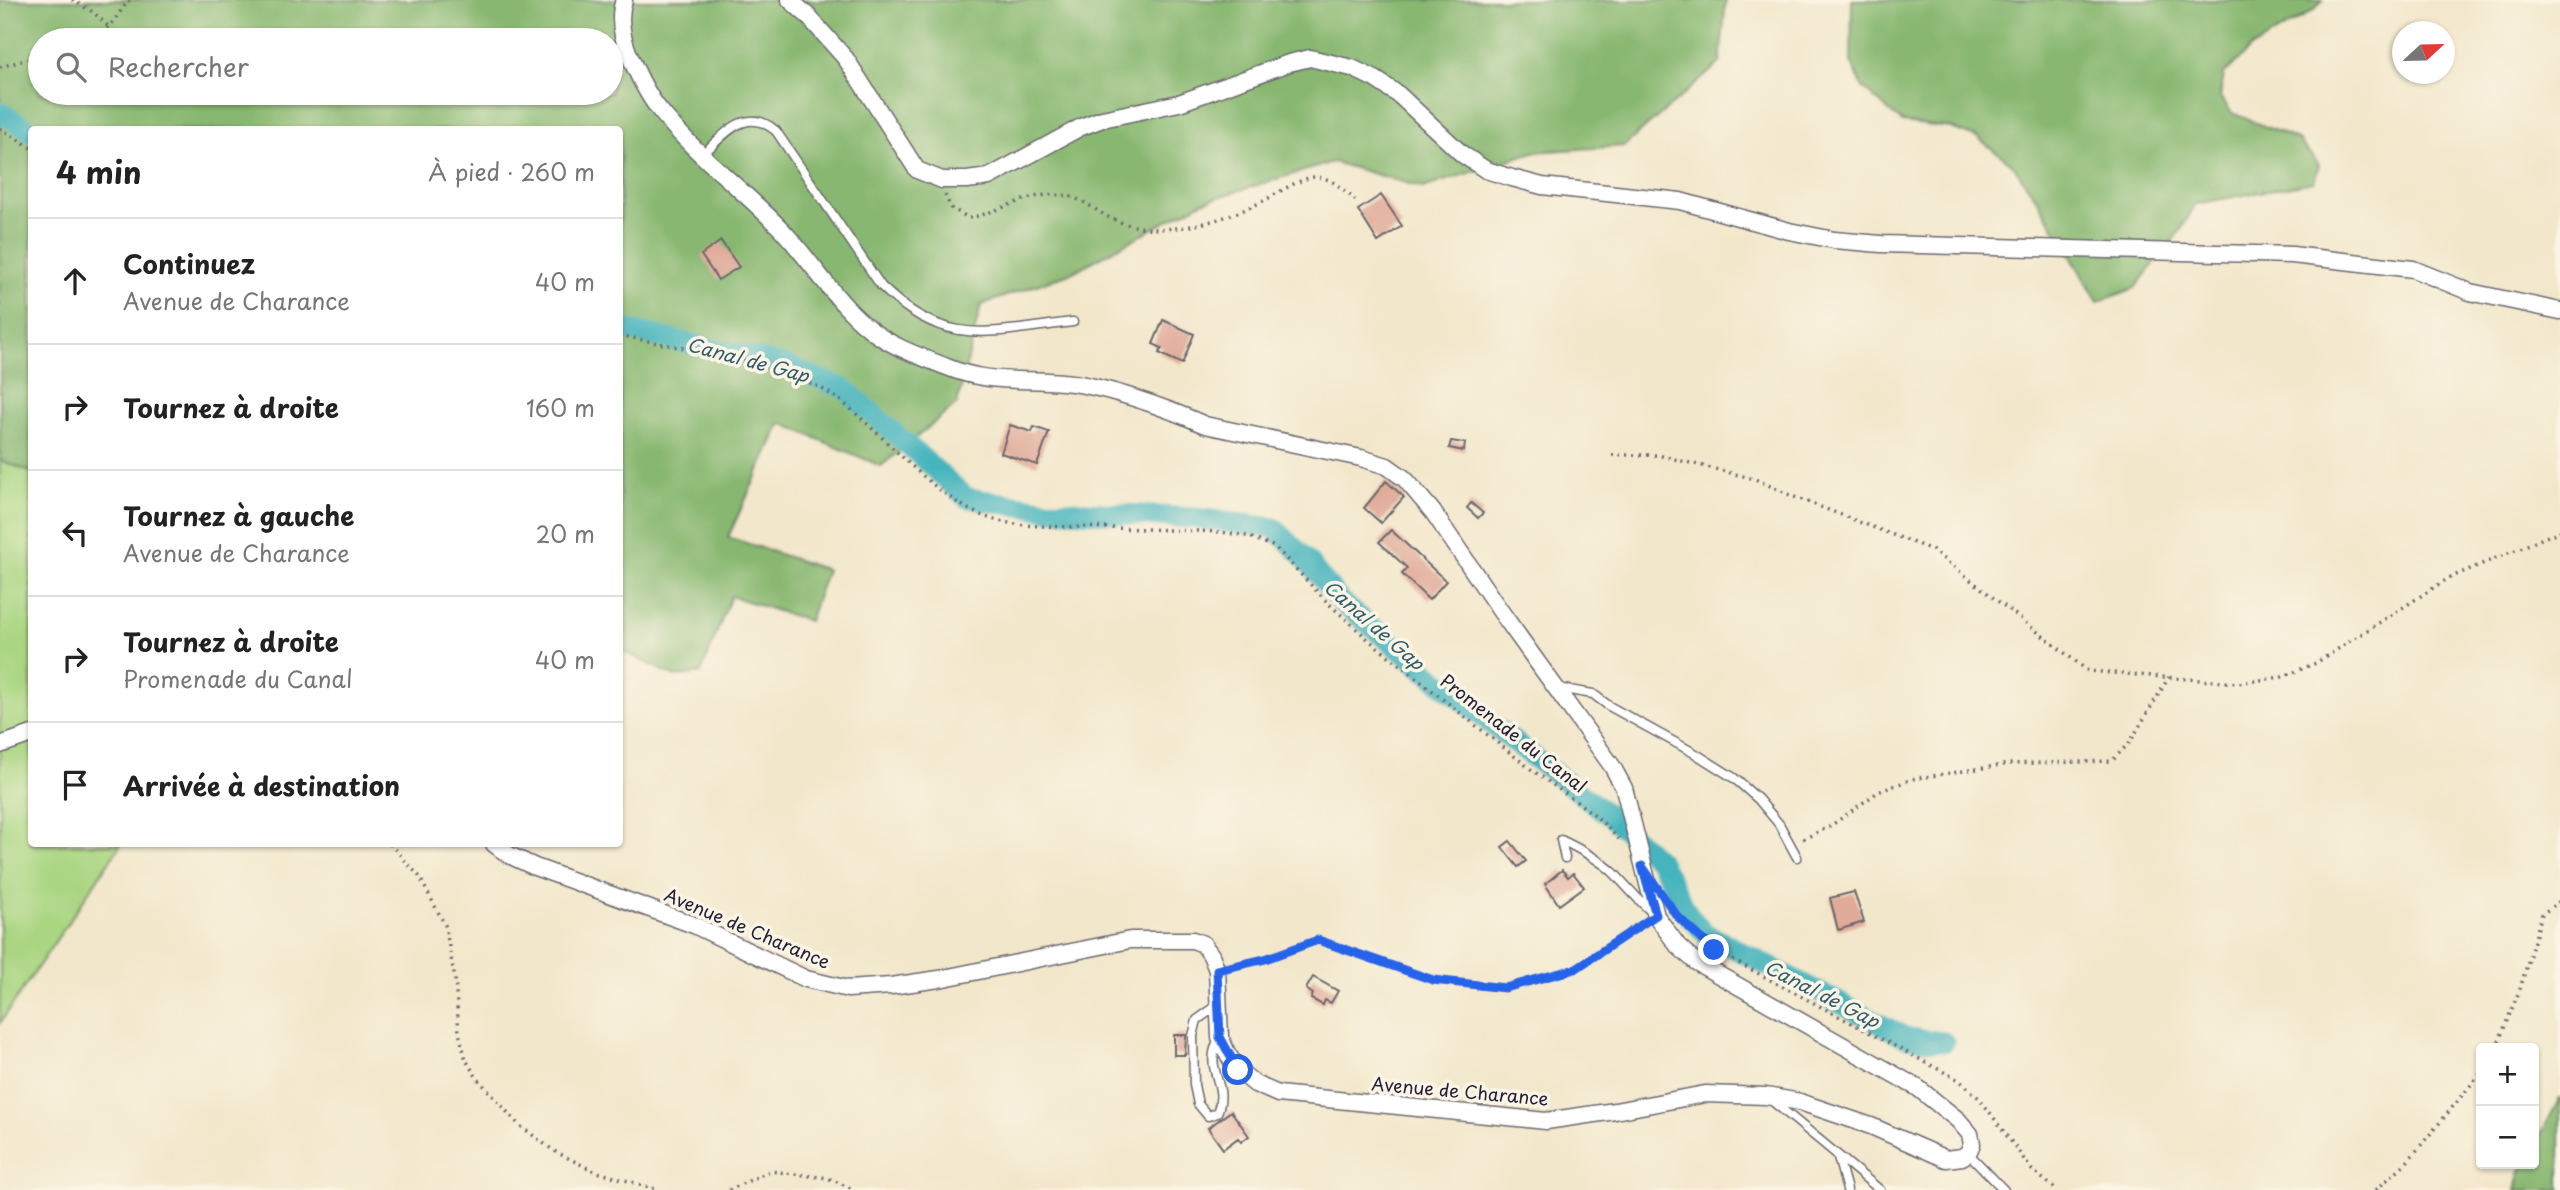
<!DOCTYPE html>
<html lang="fr">
<head>
<meta charset="utf-8">
<style>
  :root { --surface:#fff; --page:#f6f6f6; --text:#222; --muted:#767676; --line:#e0e0e0 }
  body { margin:0; font-family:"Playpen Sans",sans-serif; background:var(--page); color:var(--text) }
  .controls { position:absolute; right:21px; bottom:21px; display:grid; overflow:hidden; border-radius:7px; box-shadow:0 2px 5px #0004 }
  .controls button { width:63px; height:63px; display:grid; place-items:center; padding:0; border:0; border-bottom:2px solid var(--line); background:var(--surface); color:var(--text); font:35px sans-serif }
  .compass { position:absolute; left:2392px; top:21px; width:63px; height:63px; border-radius:50%; background:var(--surface); box-shadow:0 2px 5px #0004; rotate:68deg }
  .stop { position:absolute; width:21px; height:21px; margin:-16px; border:5px solid #2563eb; border-radius:50%; background:#fff }
  .stop.end { background:#2563eb; border-color:#fff; box-shadow:0 2px 7px #0008 }
  .list { margin:0; padding:0; list-style:none }
  h2 { display:flex; justify-content:space-between; align-items:center; height:91px; margin:0; padding:0 28px; font-size:30px }
  h2 small { font-size:23px; font-weight:400; color:var(--muted) }
  .list li { display:grid; grid-template-columns:46px 1fr auto; gap:21px; align-items:center; box-sizing:border-box; height:126px; padding:0 28px; border-top:2px solid var(--line) }
  .list b { display:block; font-size:26px; white-space:nowrap }
  .list p { margin:0; font-size:23px; white-space:nowrap; color:var(--muted) }
  .list em { font-size:23px; font-style:normal; color:var(--muted) }
  .icon { flex:none; width:38px; height:38px; fill:none; stroke:currentColor; stroke-width:2; stroke-linecap:round; stroke-linejoin:round }
  .map { position:relative; flex:none; width:2560px; height:1190px; overflow:hidden }
  .search { position:absolute; background:var(--surface); box-shadow:0 2px 5px #0004; left:28px; top:28px; width:595px; height:77px; display:flex; align-items:center; gap:18px; box-sizing:border-box; padding:0 24px; border-radius:38px; color:var(--muted); font-size:26px }
  .panel { position:absolute; background:var(--surface); box-shadow:0 2px 5px #0004; left:28px; top:126px; width:595px; height:721px; border-radius:7px }
  .map>svg:first-child { display:block }
</style>
</head>
<body>
<div class="map">
<svg width="2560" height="1190" viewBox="0 0 2560 1190">
  <rect width="100%" height="100%" fill="#fcf5e5"/>
  <filter id="ink" filterUnits="userSpaceOnUse"><feTurbulence type="fractalNoise" baseFrequency=".0143" numOctaves="2"/><feDisplacementMap in="SourceGraphic" scale="14" xChannelSelector="R" yChannelSelector="G"/><feConvolveMatrix kernelMatrix="1 2 1 2 8 2 1 2 1" color-interpolation-filters="sRGB"/></filter>
  <filter id="wash" filterUnits="userSpaceOnUse"><feTurbulence type="fractalNoise" baseFrequency=".00686" numOctaves="4" result="noise"/><feDisplacementMap in="SourceGraphic" scale="28" xChannelSelector="R" yChannelSelector="G"/><feGaussianBlur stdDeviation="1.57" result="paint"/><feColorMatrix in="noise" values="0 0 0 0 0 0 0 0 0 0 0 0 0 0 0 0 0 1.4 0 .05"/><feComposite in="paint" operator="in"/></filter>
  <g filter="url(#wash)">
    <rect width="100%" height="100%" fill="#f2e7cb"/>
    <path fill="#aad682" stroke="#667c5e" stroke-width="2" d="M0,460l31,12 1,372h89l-121,179z"/>
    <path fill="#87b770" stroke="#546c56" stroke-width="2" fill-rule="evenodd" d="M0,0h1726l-6,63 -96,83 -91,6 -110,36 -90,-26 -131,40 -129,70 -92,33 -24,99 -76,62 -100,-43 -53,114 99,33 -18,51 -78,-25 -30,77 -26,4 -55,-27v-520h-588l-1,342 -31,-12zM40,40h571v53h-571z
      M1852,0h471l-9,10 -63,38 -27,26 -4,23 12,16 66,27 21,25 -5,17 -118,22 -16,27 -45,57 -37,14 -60,-101 -25,-36 -35,-27 -27,-10 -49,-6 -39,-34 -12,-26z
      M2560,1098v92h-44l4,-17 5,-9h9v-17z"/>
    <g fill="none" stroke-linecap="round" stroke-linejoin="round">
      <path stroke="#44b4bd" stroke-width="21" d="M0,112l32,20
        M620,328l164,37 61,24 122,109 81,12 147,8 79,10 28,27 39,47 150,122 125,97 44,41 30,55 15,16 202,105 37,4"/>
    </g>
    <g id="blocks">
      <path fill="#e0ab99" d="M1381,195l21,31 -24,16 -20,-32z
        M721,241l18,26 -21,13 -17,-25z
        M1163,320l31,14 -12,30 -23,-11 3,-5 -9,-4z
        M1010,425l22,7 2,-5 15,5 -12,33 -36,-12z
        M1451,441l14,2 -1,8 -15,-3z
        M1386,481l18,16 -23,26 -17,-15z
        M1471,503l12,10 -5,5 -11,-10z
        M1391,530l55,51 -17,19 -27,-26 5,-6 -28,-26z
        M1510,841l16,20 -8,6 -16,-20z
        M1562,870l6,7 5,-4 11,14 -25,18 -14,-21z
        M1854,892l10,30 -26,8 -8,-32z
        M1313,977l25,14 -7,12 -6,-3 -2,5 -12,-6 2,-5 -7,-5z
        M1174,1035h12l-1,20h-11z
        M1231,1111l18,25 -8,6 -3,-4 -15,11 -15,-21z"/>
    </g>
  </g>
  <g filter="url(#ink)">
    <use href="#blocks" fill-opacity="0" stroke="#6b676d" stroke-width="2"/>
    <g fill="none" stroke-linecap="round" stroke-linejoin="round">
      <g stroke="#6b676d" stroke-width="11">
        <path id="service" d="M702,155c23,-21 44,-50 74,-24l105,155c65,64 111,45 192,36
          M1557,688l36,6 16,12 87,48 38,24 24,21 21,25 18,33
          M1565,858l-4,-18c19,9 38,19 53,33 13,14 25,28 40,41
          M1218,1005l-21,15 -4,16 1,49 4,19 10,12 9,-3c13,-31 -16,-43 3,-76
          M1771,1100l109,90
          M1968,1153l36,37
          M1838,1157l9,33"/>
      </g>
      <g stroke="#6b676d" stroke-width="19">
        <path id="minor" d="M790,0l17,15 39,44 71,111 25,10h25l22,-3 92,-50 21,-8 77,-16 110,-40 21,-5 42,10 23,11 24,16 63,59 24,16 26,8 30,8 138,15 109,30 45,9 47,4 411,11 121,14 57,23 90,19
          M0,745l32,-11
          M494,844l15,11 26,12 159,58 112,54 42,10 43,-3 48,-7 191,-39h63l10,4 8,11 6,15 3,67 7,16 11,17 17,14 23,10 268,27 69,-10 90,-17 61,2 34,6 71,24 75,33 16,-2 6,-4 4,-9 -2,-10 -12,-14 -40,-32 -222,-126 -18,-16 -22,-30 -32,-128 -12,-22 -113,-157 -66,-97 -28,-33 -18,-13 -26,-8 -156,-33c-38,-17 -102,-40 -142,-43 -41,-4 -76,2 -116,-15 -25,-10 -55,-20 -76,-37 -35,-27 -58,-67 -88,-99 -40,-42 -89,-77 -125,-123 -13,-17 -22,-37 -30,-56 -6,-16 -10,-35 -4,-52"/>
      </g>
      <path stroke="#6b676d" stroke-width="3.5" stroke-dasharray="2 5" stroke-linecap="butt" d="M72,0l21,12 16,15
        M89,40l20,-13 20,-27
        M0,67l40,-11
        M0,128l32,20
        M945,195l6,13 18,10c32,-6 58,-26 92,-23 18,1 32,14 47,22 28,13 53,14 83,9 25,-5 48,-13 70,-24 17,-8 34,-22 53,-25 16,-1 30,13 41,23
        M620,335c62,15 167,26 218,64 46,34 99,104 154,120 26,8 57,7 84,8 48,1 96,3 144,5l27,4 28,11 53,56 42,38 158,126 67,48 24,24
        M1612,455h46l97,24 37,17 140,54 156,121 150,12 44,-6 34,-14 133,-85 111,-47
        M1803,839l26,-12 49,-35 34,-13 97,-15 103,-3 18,-19 39,-65
        M390,844l29,32 26,49 10,54 4,54 7,27 11,18 42,47 35,26 40,20 65,19
        M1688,927l26,23 245,130 21,19 52,71 25,20
        M1232,967l33,-8 53,-19 115,40 72,8 70,-19 67,-44
        M2496,1048l24,-59 22,-75 18,-13
        M729,1190l41,-19 58,7 27,12
        M2376,1190l31,-28 74,-89"/>
      <use href="#service" stroke="#fff" stroke-width="8"/>
      <use href="#minor" stroke="#fff" stroke-width="16"/>
    </g>
  </g>
  <g fill="none" stroke-linecap="round" stroke-linejoin="round" filter="url(#ink)">
    <path stroke="#2563eb" stroke-width="9" d="M1238,1070l-18,-33 -3,-67 48,-11 53,-19 115,40 72,8 70,-19 81,-54 -14,-49 35,50 37,34"/>
  </g>
  <g text-anchor="middle" stroke-width="7" stroke-linejoin="round" paint-order="stroke">
    <g font-size="18" fill="#22223b" stroke="#fcf5e5">
      <text transform="translate(1513 734) rotate(38)" y="6">Promenade du Canal</text>
      <text transform="translate(747 929) rotate(23)" y="6">Avenue de Charance</text>
      <text transform="translate(1460 1092) rotate(5)" y="6">Avenue de Charance</text>
    </g>
    <g font-size="19" font-style="italic" fill="#305c6f" stroke="#fcf5e5">
      <text transform="translate(748 360) rotate(15)" y="7">Canal de Gap</text>
      <text transform="translate(1374 625) rotate(41)" y="7">Canal de Gap</text>
      <text transform="translate(1822 994) rotate(27)" y="7">Canal de Gap</text>
    </g>
  </g>
</svg>
<div class="controls">
<button>+</button>
<button>−</button>
</div>
<svg class="compass" viewBox="-18 -18 36 36"><path d="M0-13l5 13h-10z" fill="#e53935"/><path d="M0 13l5-13h-10z" fill="#767676"/></svg>
<div class="stop" style="left:1238px;top:1070px"></div>
<div class="stop end" style="left:1714px;top:950px"></div>
<div class="search"><svg class="icon" aria-label="search" viewBox="0 0 24 24"><circle cx="10" cy="10" r="6"/><path d="M15 15l6 6"/></svg>Rechercher</div>
<section class="panel">
<h2>4 min<small>À pied · 260 m</small></h2>
<ul class="list">
<li><svg class="icon" aria-label="ahead" viewBox="0 0 24 24"><path d="M12 20V5M6 11l6-6 6 6"/></svg><div><b>Continuez</b><p>Avenue de Charance</p></div><em>40 m</em></li>
<li><svg class="icon" aria-label="right" viewBox="0 0 24 24"><path d="M7 20v-9h11M14 6l5 5-5 5"/></svg><div><b>Tournez à droite</b></div><em>160 m</em></li>
<li><svg class="icon" aria-label="left" viewBox="0 0 24 24"><path d="M17 20v-9H6M10 6l-5 5 5 5"/></svg><div><b>Tournez à gauche</b><p>Avenue de Charance</p></div><em>20 m</em></li>
<li><svg class="icon" aria-label="right" viewBox="0 0 24 24"><path d="M7 20v-9h11M14 6l5 5-5 5"/></svg><div><b>Tournez à droite</b><p>Promenade du Canal</p></div><em>40 m</em></li>
<li><svg class="icon" aria-label="arrive" viewBox="0 0 24 24"><path d="M6 21V4h12l-3 4 3 4H6"/></svg><div><b>Arrivée à destination</b></div></li>
</ul>
</section>
</div>
</body>
</html>
